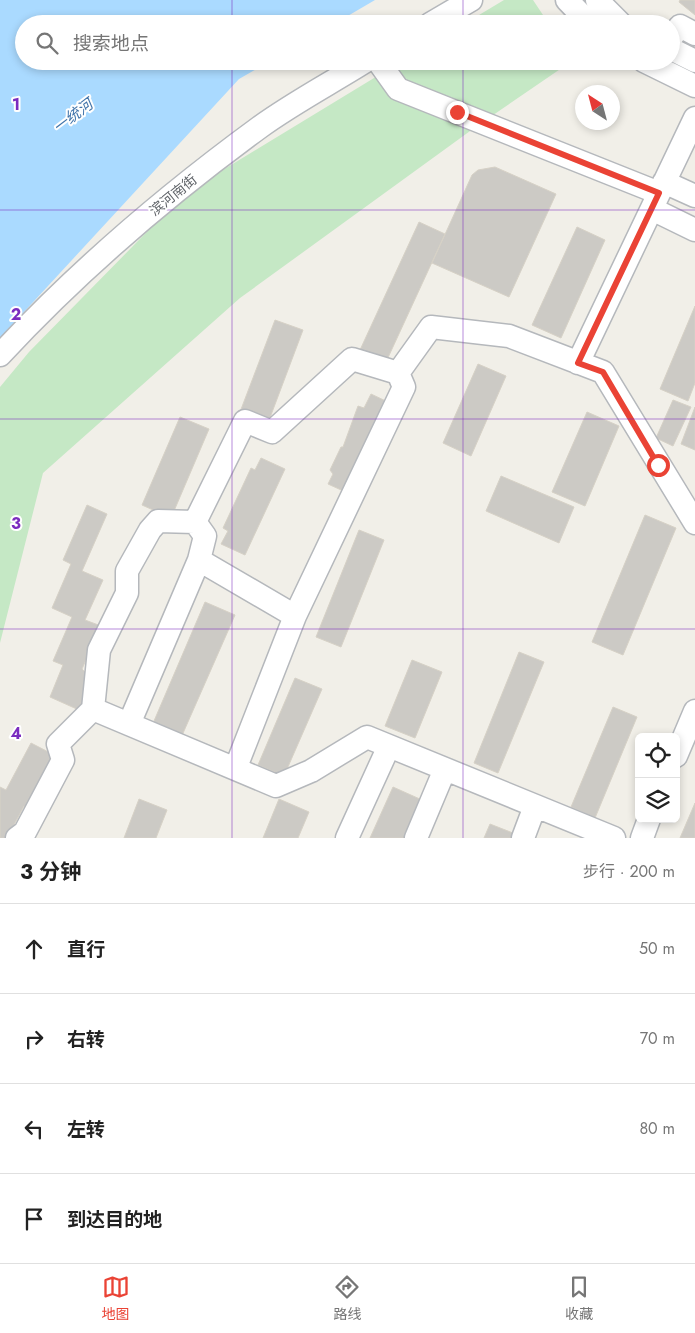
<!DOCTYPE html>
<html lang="zh">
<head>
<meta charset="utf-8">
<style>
  :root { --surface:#fff; --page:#f2f2f2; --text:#222; --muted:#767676; --line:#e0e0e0; --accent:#ea4335 }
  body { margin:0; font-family:Jost,"Noto Sans SC",sans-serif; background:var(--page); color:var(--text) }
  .controls { position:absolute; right:15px; bottom:15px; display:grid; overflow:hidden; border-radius:8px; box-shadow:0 2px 8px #0003 }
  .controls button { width:45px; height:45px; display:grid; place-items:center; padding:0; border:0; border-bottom:1px solid var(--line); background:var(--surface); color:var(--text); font:25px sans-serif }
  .compass { position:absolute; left:575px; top:85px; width:45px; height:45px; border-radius:50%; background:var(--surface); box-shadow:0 2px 8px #0003; rotate:324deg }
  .stop { position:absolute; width:15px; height:15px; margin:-11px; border:4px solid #ea4335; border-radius:50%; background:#fff }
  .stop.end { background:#ea4335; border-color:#fff; box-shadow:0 1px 5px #0008 }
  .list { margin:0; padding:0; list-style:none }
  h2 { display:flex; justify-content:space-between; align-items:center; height:65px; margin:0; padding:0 20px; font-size:21px }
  h2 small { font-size:16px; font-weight:400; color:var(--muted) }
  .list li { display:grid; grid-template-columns:32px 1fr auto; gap:15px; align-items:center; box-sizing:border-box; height:90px; padding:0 20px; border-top:1px solid var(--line) }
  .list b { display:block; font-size:19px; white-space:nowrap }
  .list em { font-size:16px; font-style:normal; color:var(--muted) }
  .icon { flex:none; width:28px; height:28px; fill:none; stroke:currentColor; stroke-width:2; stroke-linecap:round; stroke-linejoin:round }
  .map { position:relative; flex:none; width:695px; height:838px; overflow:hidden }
  .search { position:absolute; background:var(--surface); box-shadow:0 2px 8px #0003; left:15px; right:15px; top:15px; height:55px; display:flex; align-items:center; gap:12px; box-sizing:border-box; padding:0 18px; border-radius:28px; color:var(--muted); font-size:19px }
  .sheet { height:425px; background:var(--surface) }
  nav { display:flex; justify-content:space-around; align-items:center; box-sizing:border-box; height:70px; border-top:1px solid var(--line); background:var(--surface); font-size:14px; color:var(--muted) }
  nav a { display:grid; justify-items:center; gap:2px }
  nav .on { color:var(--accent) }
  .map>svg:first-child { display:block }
</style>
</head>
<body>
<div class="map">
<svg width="695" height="838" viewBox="0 0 695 838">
  <rect width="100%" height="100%" fill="#f1efe8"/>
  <path fill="#c5e8c5" d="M504,0h29l16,24h-85z
    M402,61h170l-95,65 -237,172 -197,175 -43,170v-256l29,-35 156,-159z"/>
  <path fill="#aadaff" d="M0,0h375l-41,24h-310v37h246l-31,18 -239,259z"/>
  <path fill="#cccac5" stroke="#d6d1c6" d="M680,0h15v15l-16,-13z
    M495,167l61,27 -47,103 -77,-34 40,-88 6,-5z
    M419,222l26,12 -59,128 -26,-12z
    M577,227l28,13 -44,98 -29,-13z
    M695,306v77l-7,18 -28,-12z
    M275,320l28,10 -35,93 -28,-11z
    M478,364l28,12 -35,80 -28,-13z
    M371,394l19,9 -40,91 -22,-10 5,-10 -3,-4 11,-23h2l15,-41 6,2z
    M673,400l18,7 -18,39 -17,-8z
    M695,407v43l-14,-6z
    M587,412l32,14 -34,80 -33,-14z
    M180,417l29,12 -38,89 -29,-13z
    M261,458l24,11 -40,86 -24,-11 7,-13 -5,-3 28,-60 4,2z
    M501,476l73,31 -15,36 -73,-32z
    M87,505l20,9 -25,57 21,9 -18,40 16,6 -19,43 10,10 -13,31 -29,-13 13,-32 -10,-4 19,-44 -20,-9 19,-44 -8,-4z
    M645,515l31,13 -53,127 -31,-13z
    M359,530l25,10 -43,107 -25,-10z
    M205,602l30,13 -55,125 -29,-12z
    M519,652l25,10 -46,111 -24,-10z
    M412,660l30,12 -27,66 -30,-12z
    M295,678l27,11 -38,87 -26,-11z
    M613,707l24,10 -42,101 -24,-11z
    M31,743l29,15 -27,52 -9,-4 -17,32h-7v-51l6,3z
    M393,787l29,13 -17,38h-35z
    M139,799l28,11 -11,28h-32z
    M279,799l30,13 -11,26h-35z
    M695,803v35h-15z
    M490,824l28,11 -1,3h-33z"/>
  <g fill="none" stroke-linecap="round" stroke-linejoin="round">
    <g stroke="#b5b8bc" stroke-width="25">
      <path id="minor" d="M567,0l23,24
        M597,0l24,24
        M430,24l41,-24
        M671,38l9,-12 15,8
        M671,49l24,12
        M378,61l20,28 261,104
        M644,61l51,25
        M664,182l31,14
        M652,209l43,21
        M0,355c78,-84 167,-160 260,-228 33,-24 71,-44 106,-66
        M578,363l117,-245
        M195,522l50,-101 27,11 80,-73 46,14 33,-46 78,9 94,36 92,151
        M93,709l183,77 35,-15 56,-34 247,101
        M129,724l70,-164
        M676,756l19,-45
        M236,767l59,-151 109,-229 -6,-14
        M17,838l8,-6 38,-72 -5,-16 35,-35 6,-59 28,-57v-22l23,-41 8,-9 37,1 10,14 -6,24 96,56
        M347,838l42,-92
        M416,838l29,-69
        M523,838l12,-32
        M642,838l7,-19"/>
    </g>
    <use href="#minor" stroke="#fff" stroke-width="22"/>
  </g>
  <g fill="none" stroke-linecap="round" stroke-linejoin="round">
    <path stroke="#ea4335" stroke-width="6" d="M457,112l202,81 -81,170 25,9 55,93"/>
  </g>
  <path fill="none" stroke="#7b2cbf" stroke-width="1" stroke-opacity="0.55" d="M232,0v24M463,0v24M232,61v777M463,61v777M0,210h695M0,419h695M0,629h695"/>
  <g text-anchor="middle" stroke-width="4" stroke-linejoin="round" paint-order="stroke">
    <g font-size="14" fill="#5f6368" stroke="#fff">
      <text transform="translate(173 195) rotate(-39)" y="5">滨河南街</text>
    </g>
    <g font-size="15" font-style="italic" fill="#4174aa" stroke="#fff">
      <text transform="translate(73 116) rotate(-37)" y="5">一统河</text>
    </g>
  </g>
  <g font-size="16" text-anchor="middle" font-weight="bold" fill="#7b2cbf" stroke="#fff" stroke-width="4" stroke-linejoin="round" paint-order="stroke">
    <text x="16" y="110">1</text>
    <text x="16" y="320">2</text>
    <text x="16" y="529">3</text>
    <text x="16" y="739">4</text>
  </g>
</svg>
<div class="controls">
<button><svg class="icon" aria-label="locate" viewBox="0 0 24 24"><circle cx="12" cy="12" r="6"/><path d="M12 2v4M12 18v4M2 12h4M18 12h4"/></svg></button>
<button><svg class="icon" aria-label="layers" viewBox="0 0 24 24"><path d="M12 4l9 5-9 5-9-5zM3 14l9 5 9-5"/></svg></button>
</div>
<svg class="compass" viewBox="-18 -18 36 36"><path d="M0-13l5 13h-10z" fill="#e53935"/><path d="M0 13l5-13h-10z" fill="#767676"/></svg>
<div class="stop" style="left:658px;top:465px"></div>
<div class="stop end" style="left:457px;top:112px"></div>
<div class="search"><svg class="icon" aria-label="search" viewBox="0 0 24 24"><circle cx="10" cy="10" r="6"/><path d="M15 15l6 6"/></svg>搜索地点</div>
</div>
<section class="sheet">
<h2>3 分钟<small>步行 · 200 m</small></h2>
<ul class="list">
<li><svg class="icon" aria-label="ahead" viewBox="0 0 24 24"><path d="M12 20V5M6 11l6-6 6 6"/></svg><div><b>直行</b></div><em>50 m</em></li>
<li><svg class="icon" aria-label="right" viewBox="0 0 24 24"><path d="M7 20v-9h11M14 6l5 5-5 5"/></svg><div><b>右转</b></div><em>70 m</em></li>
<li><svg class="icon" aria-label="left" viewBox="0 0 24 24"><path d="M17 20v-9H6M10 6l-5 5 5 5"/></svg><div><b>左转</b></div><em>80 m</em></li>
<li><svg class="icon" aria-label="arrive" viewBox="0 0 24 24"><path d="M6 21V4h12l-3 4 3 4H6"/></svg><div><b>到达目的地</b></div></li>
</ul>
</section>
<nav>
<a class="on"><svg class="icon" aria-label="map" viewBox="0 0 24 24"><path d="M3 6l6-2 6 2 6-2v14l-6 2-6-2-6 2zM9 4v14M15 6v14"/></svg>地图</a>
<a><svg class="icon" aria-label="directions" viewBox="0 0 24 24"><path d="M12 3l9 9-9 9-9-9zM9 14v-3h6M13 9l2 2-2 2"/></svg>路线</a>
<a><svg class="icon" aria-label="saved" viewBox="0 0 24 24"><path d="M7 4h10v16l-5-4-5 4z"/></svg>收藏</a>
</nav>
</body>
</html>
